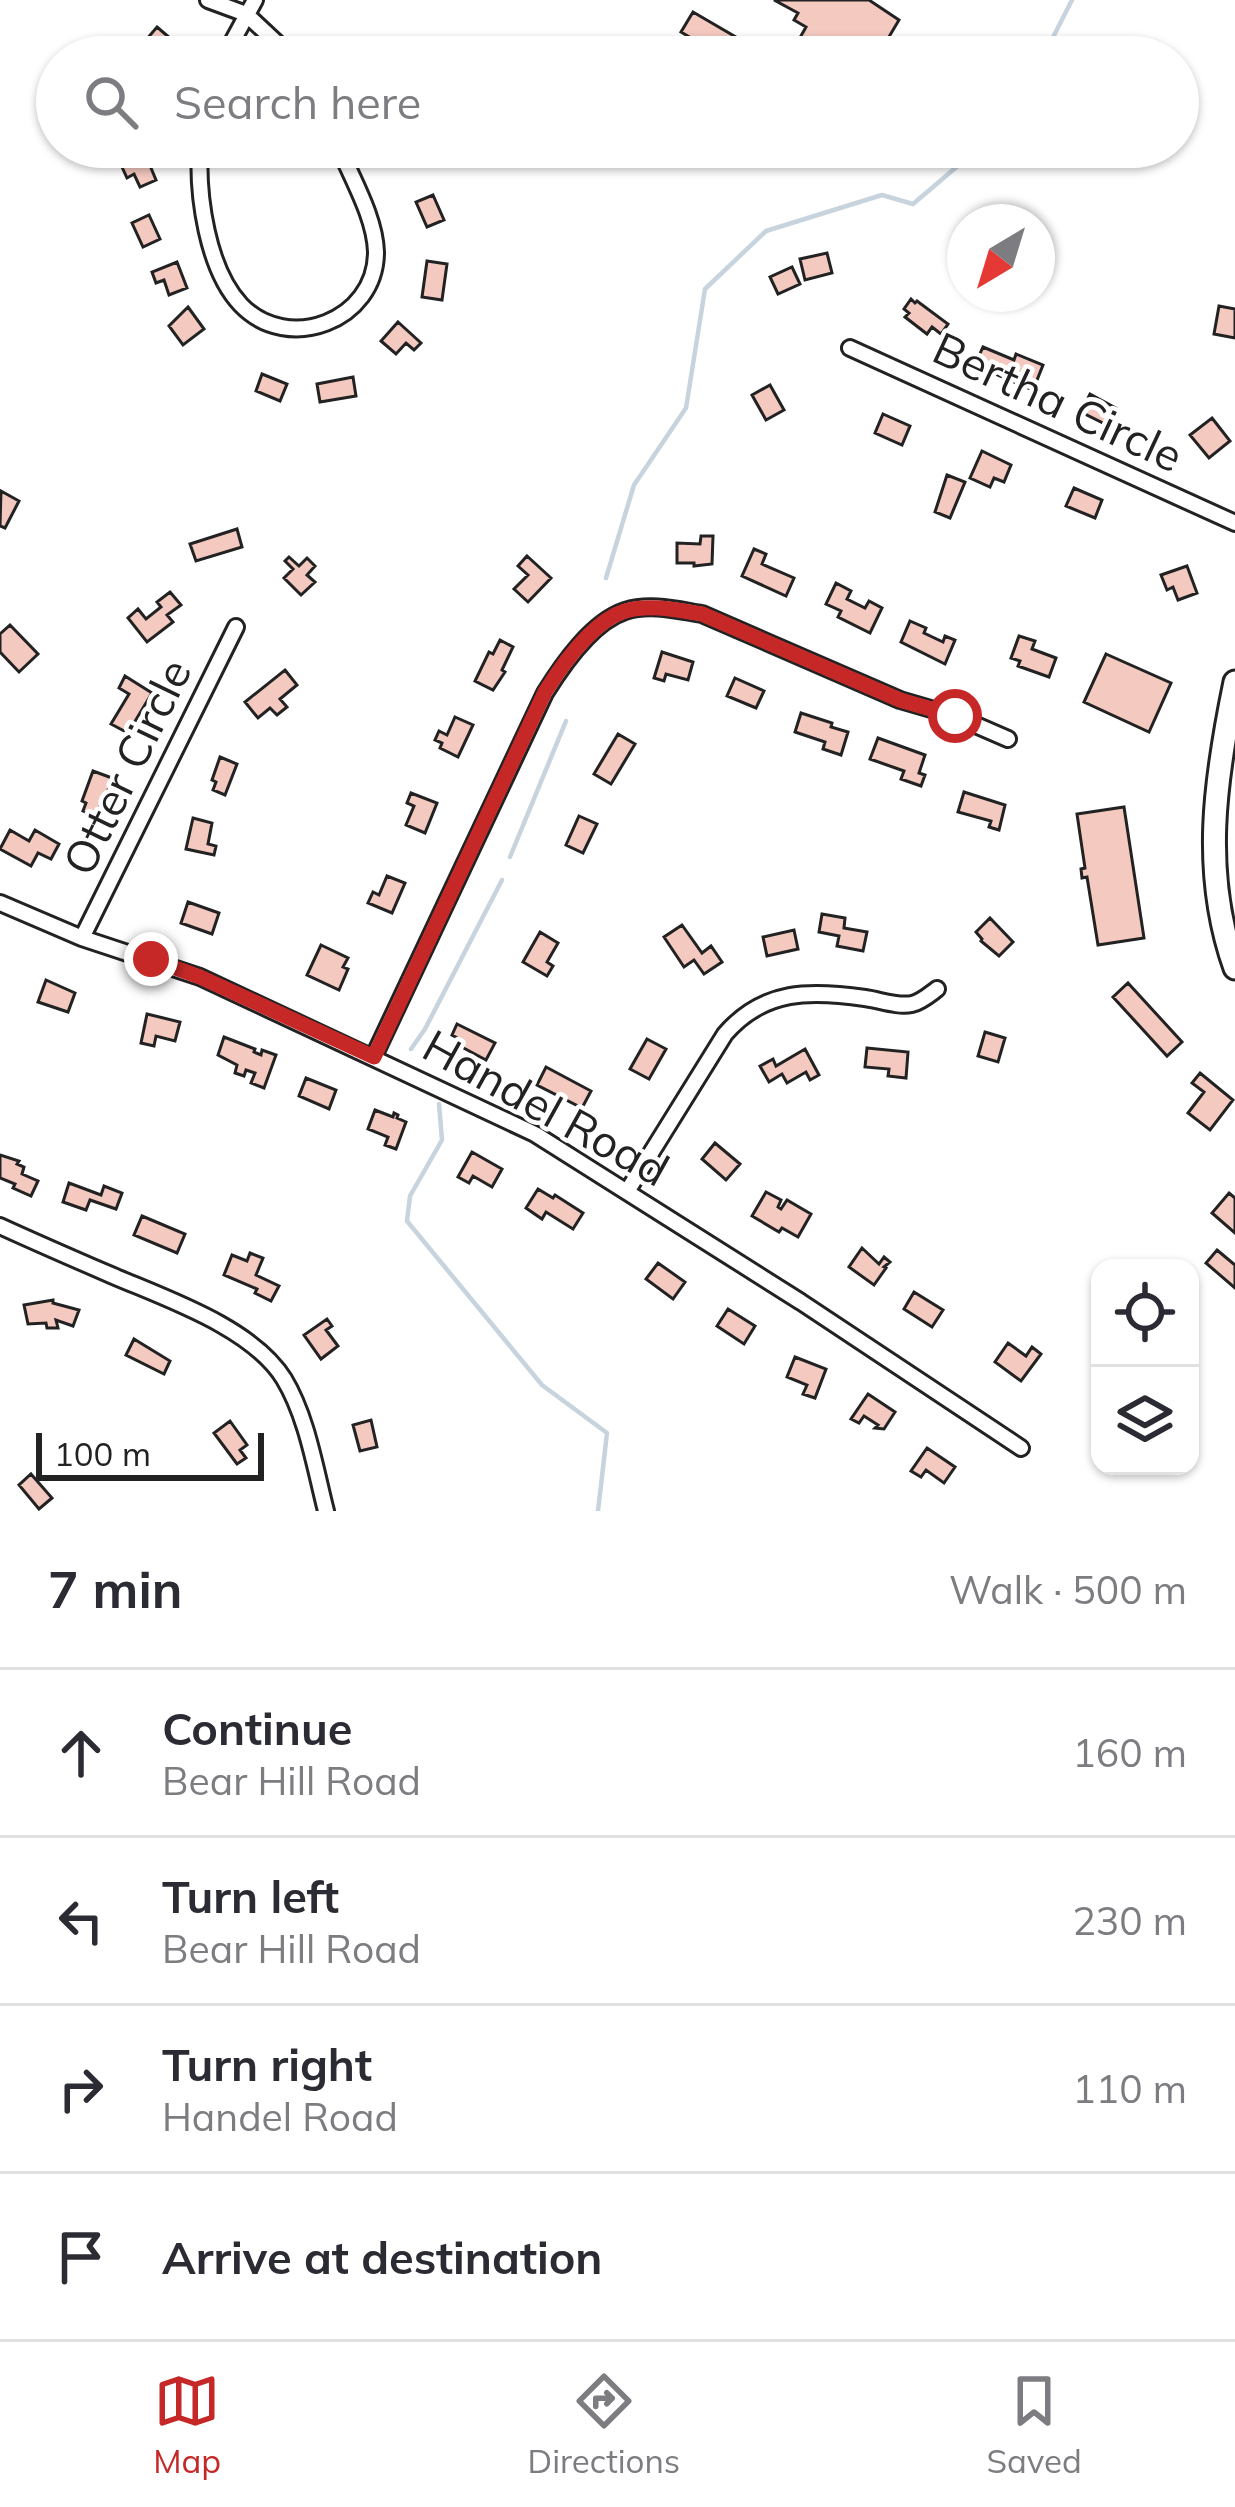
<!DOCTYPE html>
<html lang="en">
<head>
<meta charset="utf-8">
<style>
  :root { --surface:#fff; --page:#f2f2f3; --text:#2b2b33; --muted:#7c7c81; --line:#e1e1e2; --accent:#c62828 }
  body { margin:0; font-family:Mulish,sans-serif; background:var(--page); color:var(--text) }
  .controls { position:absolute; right:36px; bottom:36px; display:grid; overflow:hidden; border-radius:24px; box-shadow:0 3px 9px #0004 }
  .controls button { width:108px; height:108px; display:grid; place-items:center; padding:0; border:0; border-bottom:3px solid var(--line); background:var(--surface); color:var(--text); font:60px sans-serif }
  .compass { position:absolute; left:947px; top:204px; width:108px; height:108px; border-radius:50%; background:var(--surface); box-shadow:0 3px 9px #0004; rotate:218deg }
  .scale { position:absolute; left:36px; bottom:30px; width:228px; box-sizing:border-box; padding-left:12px; border:6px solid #222; border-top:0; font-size:33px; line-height:42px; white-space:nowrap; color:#222; -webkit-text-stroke:9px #fff; paint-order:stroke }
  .stop { position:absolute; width:36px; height:36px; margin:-27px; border:9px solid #c62828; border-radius:50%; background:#fff }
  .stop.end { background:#c62828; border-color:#fff; box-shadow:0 3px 12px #0008 }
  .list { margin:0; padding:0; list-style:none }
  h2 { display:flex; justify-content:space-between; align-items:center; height:156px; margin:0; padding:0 48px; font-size:51px }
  h2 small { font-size:39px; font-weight:400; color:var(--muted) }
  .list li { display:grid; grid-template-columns:78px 1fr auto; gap:36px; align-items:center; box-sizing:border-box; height:168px; padding:0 48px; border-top:3px solid var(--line) }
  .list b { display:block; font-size:45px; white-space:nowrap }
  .list p { margin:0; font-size:39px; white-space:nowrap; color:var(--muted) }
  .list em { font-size:39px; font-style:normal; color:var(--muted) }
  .icon { flex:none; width:66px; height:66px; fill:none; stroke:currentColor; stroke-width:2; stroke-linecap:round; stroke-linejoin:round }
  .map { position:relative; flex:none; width:1235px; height:1511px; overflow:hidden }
  .search { position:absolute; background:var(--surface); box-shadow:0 3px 9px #0004; left:36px; right:36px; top:36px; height:132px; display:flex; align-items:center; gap:30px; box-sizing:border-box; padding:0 42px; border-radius:66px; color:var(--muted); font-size:45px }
  .sheet { height:828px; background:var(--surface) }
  nav { display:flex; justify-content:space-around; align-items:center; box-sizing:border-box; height:168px; border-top:3px solid var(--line); background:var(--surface); font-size:33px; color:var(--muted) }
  nav a { display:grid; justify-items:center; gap:6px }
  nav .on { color:var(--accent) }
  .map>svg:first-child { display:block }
</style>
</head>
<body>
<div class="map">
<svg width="1235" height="1511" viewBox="0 0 1235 1511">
  <rect width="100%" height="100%" fill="#fff"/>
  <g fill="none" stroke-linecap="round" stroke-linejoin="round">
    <path stroke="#c7d3dd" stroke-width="4.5" d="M1043,57l29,-57
      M606,578l28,-93 52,-77 19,-119 61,-58 116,-36 31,9 67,-57
      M510,857l56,-136
      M411,1049l14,-20 77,-149
      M439,1104l3,36 -32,56 -3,25 135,164 65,48 -9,78"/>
  </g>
  <path fill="#f3c9c0" stroke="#222" stroke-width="3" d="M774,0h95l30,20 -22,37h-69l-2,-1 3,-6 -12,-7 9,-16 -12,-7 4,-7z
    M693,12l60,35 -6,10h-24l-42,-25z
    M157,27l28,24 -5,6h-19l-12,-10 2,-2 -5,-5z
    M146,156l10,24 -16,7 -6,-13 -7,4 -5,-11z
    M433,195l11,25 -17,7 -11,-25z
    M149,215l11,24 -17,8 -11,-24z
    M827,253l5,20 -27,7 -5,-21z
    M427,261l20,3 -5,36 -20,-3z
    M177,262l10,26 -18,7 -5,-15 -8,3 -4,-11z
    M792,267l8,17 -22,10 -8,-17z
    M911,299l4,4 2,-2 31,23 -7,10 -9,-7 -5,7 -22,-17 4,-4 -5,-4z
    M1219,306l16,3v29l-21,-4z
    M188,307l16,22 -21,16 -14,-19z
    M398,322l23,21 -7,7 -8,-7 -10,11 -15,-13z
    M983,347l31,13 2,-6 27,11 -10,25 -19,-8 2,-5 -7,-3 -2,5 -26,-11 3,-8 -6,-2z
    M262,374l25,10 -7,17 -24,-10z
    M353,377l3,19 -36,6 -3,-18z
    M770,385l14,25 -18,10 -14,-25z
    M1090,394l26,14 -9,17 -26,-13z
    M883,414l27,12 -8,19 -27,-12z
    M1212,418l18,23 -21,17 -19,-23z
    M982,451l29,14 -7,17 -10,-4 -4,9 -20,-9z
    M947,475l18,7 -15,36 -15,-6z
    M1074,488l28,12 -7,18 -29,-12z
    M1,491l18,10 -14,27 -5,-2z
    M237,529l5,18 -46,14 -6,-17z
    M701,536h12l-1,28 -18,2v-3h-17v-20l23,1z
    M754,549l12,5 -4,10 32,14 -8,18 -44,-20z
    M527,556l24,22 -23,24 -14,-13 14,-14 -10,-9z
    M289,557l10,9 8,-8 8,8 -8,9 8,7 -14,13 -17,-17 9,-9 -8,-8z
    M1187,566l10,27 -19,7 -5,-13 -6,3 -6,-15z
    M836,583l15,8 -4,8 18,9 4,-7 13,7 -12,25 -32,-16 3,-6 -15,-7z
    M170,592l11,13 -14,10 6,7 -26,20 -19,-24 10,-9 8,10 15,-12 -4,-5z
    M910,621l16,7 -2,5 19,9 2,-6 10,4 -10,24 -44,-22z
    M10,625l28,29 -19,18 -19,-20v-18z
    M1019,636l16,5 -3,8 24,9 -7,19 -31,-11 2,-5 -9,-3z
    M500,640l13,7 -11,23 3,2 -12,18 -18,-9 14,-29 4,2z
    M662,652l31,10 -5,18 -22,-6 -2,7 -10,-3z
    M1106,654l65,29 -22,49 -65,-30z
    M285,670l12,15 -17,14 7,8 -10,8 -7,-7 -12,10 -13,-16z
    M125,676l27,17 -24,40 -17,-9 18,-30 -10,-6z
    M735,678l29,13 -8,17 -29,-12z
    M801,713l31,10 -1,4 17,5 -7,23 -18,-6 2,-7 -30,-10z
    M455,717l18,8 -15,32 -18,-9 2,-5 -7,-3 4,-9 8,4z
    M618,734l17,10 -24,40 -17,-10z
    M878,738l47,17 -6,18 6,2 -4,11 -20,-7 3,-8 -34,-12z
    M220,757l17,7 -12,31 -12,-5 3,-8 -4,-2z
    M93,771l19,7 -5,15 3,1 -2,6 -3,-1 -3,9 -3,-1 -4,9 -12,-5 3,-8 -4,-2z
    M964,792l41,13 -6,25 -10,-3 2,-6 -33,-9z
    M411,793l26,10 -12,30 -19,-8 8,-19 -7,-3z
    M1124,807l20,131 -46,7 -11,-68 -5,1 -1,-9 4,-1 -8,-54z
    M579,816l18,8 -14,29 -17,-8z
    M193,818l19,5 -4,21 8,2 -2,9 -28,-6z
    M10,830l19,11 6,-11 24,14 -8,15 -13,-6 -7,13 -31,-17z
    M387,876l18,7 -13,30 -24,-10 5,-11 6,3z
    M188,902l31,11 -7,21 -31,-11z
    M822,914l23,4 -1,10 23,4 -4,19 -26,-5 2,-10 -20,-4z
    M990,918l23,24 -14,14 -18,-15 1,-2 -6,-7z
    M682,925l20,28 9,-7 11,16 -18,12 -10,-14 -10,7 -20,-30z
    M794,930l4,19 -31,7 -4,-19z
    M540,932l18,11 -11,19 6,4 -6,10 -24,-14z
    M321,945l27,13 -5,9 5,2 -9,21 -32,-15z
    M46,980l29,13 -7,19 -30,-10z
    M1128,983l54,59 -15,14 -54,-59z
    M147,1014l33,8 -5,19 -19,-5 -2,10 -13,-3z
    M457,1024l38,19 -9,17 -28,-15 3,-5 -9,-5z
    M985,1032l20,6 -7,24 -20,-6z
    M224,1037l31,12 -1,3 7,3 1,-5 14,5 -12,33 -13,-5 4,-10 -9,-3 -2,6 -9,-3 2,-8 -19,-10z
    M647,1039l19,10 -17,30 -19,-10z
    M867,1048l41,4 -2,26 -18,-2 1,-7 -24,-2z
    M805,1049l14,26 -9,5 -4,-8 -19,11 -5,-9 -13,8 -9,-16 13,-7 3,7z
    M546,1067l45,24 -9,17 -45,-23z
    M1200,1073l33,27 -23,30 -22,-17 16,-21 -12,-9z
    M306,1078l30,12 -7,19 -30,-13z
    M375,1110l18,7 1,-4 4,2 -1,3 9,4 -10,27 -11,-4 3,-8 -20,-8z
    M715,1143l25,21 -14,16 -24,-21z
    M472,1152l30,17 -10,18 -19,-11 -4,7 -11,-6z
    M0,1155l19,6 -2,3 7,3 -2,7 16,7 -7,15 -18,-8 2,-4 -15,-6z
    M69,1183l32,12 3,-9 18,7 -6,16 -26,-9 -4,10 -23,-8z
    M538,1189l15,9 2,-3 28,18 -10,16 -27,-17 -4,7 -16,-11z
    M766,1192l15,8 -3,7 3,2 6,-9 24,14 -13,23 -16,-9 -3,4 -27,-16z
    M1229,1193l6,5v35l-23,-20z
    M142,1216l43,18 -8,19 -43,-18z
    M862,1248l17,16 5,-7 6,5 -6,5 2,1 -12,17 -25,-18z
    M1217,1250l18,15v23l-29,-25z
    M250,1253l13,5 -7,17 23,11 -8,15 -16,-8 2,-4 -33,-14 8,-20 15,6z
    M658,1263l27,19 -12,17 -27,-20z
    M914,1292l29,18 -11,17 -28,-18z
    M53,1300v3l26,7 -6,16 -17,-6 2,8h-11l-1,-5 -18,1 -4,-19z
    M728,1309l27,17 -11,18 -27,-18z
    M327,1319l5,7 -6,4 12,16 -17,13 -17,-24z
    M134,1339l36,22 -6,13 -38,-19z
    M1008,1343l18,13 6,-9 9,7 -20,27 -26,-19z
    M795,1357l31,12 -11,29 -12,-4 4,-9 -20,-8z
    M868,1394l27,18 -11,17 -9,-1 3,-3 -14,-9 -5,7 -8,-4z
    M371,1420l6,27 -17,4 -7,-26z
    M230,1421l17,24 -7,5 6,8 -9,6 -23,-31z
    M927,1448l28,19 -11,16 -18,-13 -5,7 -10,-6z
    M31,1474l21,24 -13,11 -20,-24z"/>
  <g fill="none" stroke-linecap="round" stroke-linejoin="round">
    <g stroke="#222" stroke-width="20">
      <path id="street" d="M208,0l38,14 46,43
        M224,57l31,-57
        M200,147c-3,48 7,122 41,158 47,49 135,16 135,-53 -1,-35 -24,-73 -37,-105
        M850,348l385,175
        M0,903l82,35 118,39 335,157 266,168 220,146
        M82,938l154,-311
        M374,1056l171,-363c18,-29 47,-71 80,-82 25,-8 52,-1 77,3l198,86 55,16 53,23
        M628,1190l97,-156c39,-45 86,-44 140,-36 15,2 32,9 47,6 9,-2 17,-9 25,-15
        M0,1226c37,17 74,33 111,49 53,23 141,52 173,104 23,38 31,89 42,132"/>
    </g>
    <g stroke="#222" stroke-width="27">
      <path id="primary" d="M1235,682c-20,97 -34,191 0,286"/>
    </g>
    <use href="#street" stroke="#fff" stroke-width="14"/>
    <use href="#primary" stroke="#fff" stroke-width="21"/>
  </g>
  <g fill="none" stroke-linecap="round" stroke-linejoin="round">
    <path stroke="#c62828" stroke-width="15" d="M151,959l49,18 174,80 171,-365c17,-27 48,-71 80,-81 25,-7 52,-1 77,3l198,86 55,16"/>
  </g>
  <g text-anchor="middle" stroke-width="9" stroke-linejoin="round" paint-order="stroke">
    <g font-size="45" fill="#222" stroke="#fff">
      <text transform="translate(1058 402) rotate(25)" y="16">Bertha Circle</text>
      <text transform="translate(127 767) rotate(-64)" y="16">Otter Circle</text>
      <text transform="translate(546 1108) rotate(29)" y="16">Handel Road</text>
    </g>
  </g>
</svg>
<div class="controls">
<button><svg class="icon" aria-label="locate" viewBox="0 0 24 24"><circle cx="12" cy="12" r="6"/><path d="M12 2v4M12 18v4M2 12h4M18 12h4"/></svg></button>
<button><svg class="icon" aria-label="layers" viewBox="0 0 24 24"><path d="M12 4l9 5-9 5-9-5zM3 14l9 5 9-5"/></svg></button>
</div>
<svg class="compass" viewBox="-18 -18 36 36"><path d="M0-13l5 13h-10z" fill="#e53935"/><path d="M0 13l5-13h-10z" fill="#7c7c81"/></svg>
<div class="scale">100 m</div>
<div class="stop" style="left:955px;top:716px"></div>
<div class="stop end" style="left:151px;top:959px"></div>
<div class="search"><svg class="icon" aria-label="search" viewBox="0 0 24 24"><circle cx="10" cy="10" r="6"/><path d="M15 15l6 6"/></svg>Search here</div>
</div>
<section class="sheet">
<h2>7 min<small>Walk · 500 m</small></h2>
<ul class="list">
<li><svg class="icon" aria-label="ahead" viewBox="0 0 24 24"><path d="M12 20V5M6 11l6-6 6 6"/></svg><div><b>Continue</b><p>Bear Hill Road</p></div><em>160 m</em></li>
<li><svg class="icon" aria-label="left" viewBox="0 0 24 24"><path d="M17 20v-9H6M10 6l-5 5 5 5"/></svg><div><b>Turn left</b><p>Bear Hill Road</p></div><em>230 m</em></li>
<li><svg class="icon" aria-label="right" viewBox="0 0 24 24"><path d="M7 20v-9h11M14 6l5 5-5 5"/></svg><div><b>Turn right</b><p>Handel Road</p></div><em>110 m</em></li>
<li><svg class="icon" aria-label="arrive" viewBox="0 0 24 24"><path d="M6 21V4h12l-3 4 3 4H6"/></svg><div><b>Arrive at destination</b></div></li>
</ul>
</section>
<nav>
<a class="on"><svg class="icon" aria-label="map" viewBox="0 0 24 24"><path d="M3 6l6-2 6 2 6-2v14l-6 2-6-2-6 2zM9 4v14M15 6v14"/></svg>Map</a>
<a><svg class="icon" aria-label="directions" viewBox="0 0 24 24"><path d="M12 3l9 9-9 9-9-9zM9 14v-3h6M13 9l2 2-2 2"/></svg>Directions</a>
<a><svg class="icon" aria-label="saved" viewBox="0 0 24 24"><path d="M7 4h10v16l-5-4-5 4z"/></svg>Saved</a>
</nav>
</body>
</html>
